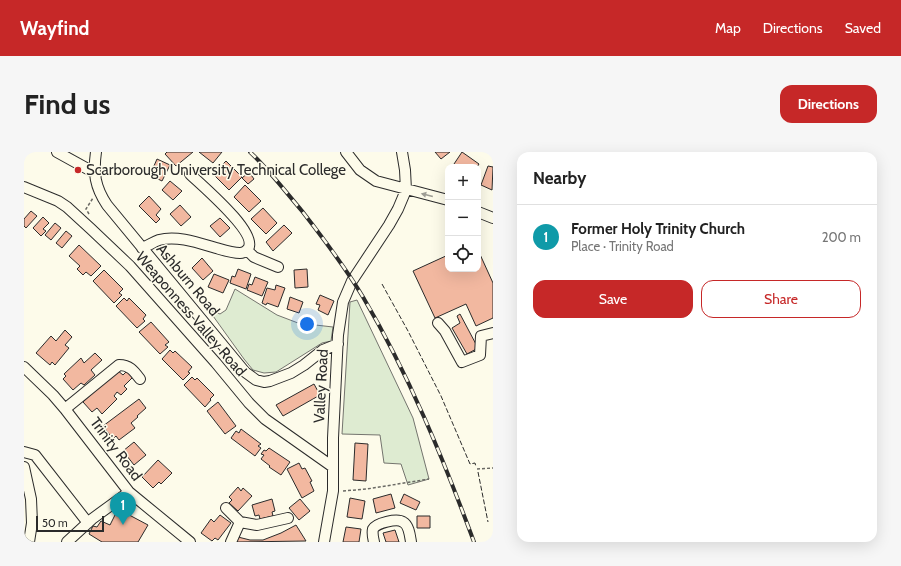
<!DOCTYPE html>
<html lang="en">
<head>
<meta charset="utf-8">
<style>
  :root { --surface:#fff; --page:#f6f6f6; --text:#222; --muted:#767676; --line:#e0e0e0; --accent:#c62828 }
  body { margin:0; font-family:Cabin,sans-serif; background:var(--page); color:var(--text) }
  .controls { position:absolute; right:12px; top:12px; display:grid; overflow:hidden; border-radius:8px; box-shadow:0 4px 16px #0002 }
  .controls button { width:36px; height:36px; display:grid; place-items:center; padding:0; border:0; border-bottom:1px solid var(--line); background:var(--surface); color:var(--text); font:20px sans-serif }
  .scale { position:absolute; left:12px; bottom:10px; width:68px; box-sizing:border-box; padding-left:4px; border:2px solid #2b2b2b; border-top:0; font-size:11px; line-height:14px; white-space:nowrap; color:#2b2b2b; -webkit-text-stroke:3px #fdfbea; paint-order:stroke }
  .you { position:absolute; left:283px; top:172px; width:14px; height:14px; margin:-10px; border:3px solid #fff; border-radius:50%; background:#1a73e8; box-shadow:0 0 0 6px #1a73e833 }
  .badge { display:grid; place-items:center; width:26px; height:26px; border-radius:50%; background:var(--accent); color:#fff; font-size:13px; font-weight:700 }
  .pin { position:absolute; translate:-50% -33px; filter:drop-shadow(0 1px 2px #0008) }
  .pin::after { content:''; position:absolute; top:21px; width:14px; height:12px; background:inherit; clip-path:polygon(0 0,100% 0,50% 100%) }
  .list { margin:0; padding:0; list-style:none }
  h2 { display:flex; justify-content:space-between; align-items:center; height:52px; margin:0; padding:0 16px; font-size:17px }
  h2 small { font-size:13px; font-weight:400; color:var(--muted) }
  .list li { display:grid; grid-template-columns:26px 1fr auto; gap:12px; align-items:center; box-sizing:border-box; height:64px; padding:0 16px; border-top:1px solid var(--line) }
  .list b { display:block; font-size:15px; white-space:nowrap }
  .list p { margin:0; font-size:13px; white-space:nowrap; color:var(--muted) }
  .list em { font-size:13px; font-style:normal; color:var(--muted) }
  .actions { display:flex; gap:8px; padding:12px 16px }
  .actions a { flex:1; padding:9px 0; border:1px solid var(--accent); border-radius:12px; text-align:center; font-size:14px; color:var(--accent) }
  .actions .main { background:var(--accent); color:#fff }
  .icon { flex:none; width:22px; height:22px; fill:none; stroke:currentColor; stroke-width:2; stroke-linecap:round; stroke-linejoin:round }
  .map { position:relative; flex:none; width:469px; height:390px; overflow:hidden; border-radius:12px }
  header { display:flex; align-items:center; gap:24px; box-sizing:border-box; height:56px; padding:0 20px; background:var(--accent); color:#fff }
  header strong { font-size:19px }
  nav { display:flex; gap:22px; margin-inline-start:auto; font-size:14px }
  .intro { display:flex; align-items:center; justify-content:space-between; box-sizing:border-box; height:96px; padding:0 24px }
  h1 { margin:0; font-size:28px }
  .button { padding:10px 18px; border-radius:12px; background:var(--accent); color:#fff; font-size:14px; font-weight:700 }
  main { display:flex; gap:24px; padding:0 24px }
  aside { flex:1; background:var(--surface); border-radius:12px; box-shadow:0 4px 16px #0002 }
  .map>svg:first-child { display:block }
</style>
</head>
<body>
<header>
<strong>Wayfind</strong>
<nav><a>Map</a><a>Directions</a><a>Saved</a></nav>
</header>
<div class="intro"><h1>Find us</h1><a class="button">Directions</a></div>
<main>
<div class="map">
<svg width="469" height="390" viewBox="0 0 469 390">
  <rect width="100%" height="100%" fill="#fdfbea"/>
  <path fill="#deebd1" stroke="#74746e" d="M211,137l42,26 21,8 35,4 -2,14 -9,2 -46,29 -12,1 -11,-3 -9,-11 -36,-50 12,5 6,-4z
    M333,148l56,118 16,61 -21,6 -7,-21 -17,-1 -4,-28 -38,-1 8,-132z"/>
  <path fill="#f2b8a0" stroke="#2b2b2b" d="M143,0h26l-17,14 -11,-12z
    M175,0h23l-9,11z
    M411,0h15l-9,7z
    M438,0l17,12 -2,3h-25z
    M133,7l13,6 -8,16 -12,-6z
    M202,9l16,16 -13,13 -16,-16z
    M464,14l5,1 -1,23 -11,-5z
    M225,20l5,7 -6,5 -6,-6z
    M146,29l12,10 -9,9 -11,-10z
    M221,33l16,16 -12,11 -15,-15z
    M125,44l12,13 -5,6 4,4 -4,4 -17,-17z
    M156,53l11,12 -10,9 -11,-12z
    M239,56l14,15 -11,11 -15,-15z
    M7,59l6,5 -11,12 -2,-2v-7z
    M19,65l6,6 -6,6 3,2 -5,5 -8,-8z
    M196,66l10,10 -10,9 -10,-11z
    M31,71l6,5 -10,12 -6,-5z
    M260,73l8,8 -19,18 -7,-9z
    M42,79l6,5 -10,12 -6,-5z
    M55,93l22,21 -10,10 -5,-4 -3,3 -6,-6 3,-3 -11,-10z
    M454,98l15,33v35l-17,8 -10,-22 -31,14 -22,-47 35,-16v14h30z
    M178,106l11,13 -10,9 -11,-12z
    M214,117l13,5 -5,15 -16,-6 2,-7 3,1z
    M283,117l1,18 -13,1 -1,-18z
    M80,118l19,19 -4,4 3,2 -8,8 -21,-22z
    M190,122l15,6 -6,13 -15,-6z
    M231,125l13,5 -6,14 -15,-6 2,-6 3,1z
    M252,133l9,3 -7,19 -11,-4 -1,2 -4,-2 5,-15 8,2z
    M296,143l14,6 -6,14 -10,-5 2,-5 -4,-1z
    M266,145l13,5 -4,11 -12,-4z
    M100,146l3,3 2,-3 17,17 -3,4 2,2 -8,7 -21,-22z
    M436,162l18,34 -11,6 -15,-26 8,-5 -3,-7z
    M127,170l18,20 -4,3 3,2 -8,7 -21,-22z
    M41,178l7,7 -7,8 4,3 -14,17 -3,-3 -2,3 -14,-12 15,-17 5,5z
    M146,198l3,3 2,-2 17,16 -4,5 2,1 -7,7 -21,-21z
    M71,201l7,7 -11,10 4,5 -11,10 -3,-2 -8,7 -10,-11 3,-3 -2,-2 17,-16 3,5z
    M93,218l6,5 4,-4 6,6 -9,9 3,3 -6,6 -4,-3 -3,4 3,3 -15,15 -5,-6 -5,4 -9,-10z
    M168,225l3,3 2,-2 17,17 -4,4 1,1 -6,7 -21,-22z
    M290,232l6,11 -37,21 -7,-11z
    M115,247l7,9 -9,8 1,1 -7,6 4,5 -16,12 -3,-4 -3,3 -10,-13z
    M194,250l18,24 -11,8 -18,-23z
    M217,277l20,15 -3,2 3,2 -6,8 -24,-18 5,-7 3,2z
    M110,290l12,13 -12,10 -11,-14z
    M331,291l13,1 -2,37 -13,-1z
    M245,296l21,14 -9,13 -12,-8 1,-1 -9,-7 3,-4 -3,-1 3,-4 2,1z
    M134,308l14,13 -11,11 -2,-2 -6,6 -11,-11z
    M275,311l3,6 3,-1 7,13 -2,1 4,9 -12,7 -15,-29z
    M214,335l3,4 2,-3 9,8 -14,15 -9,-8 3,-3 -3,-3z
    M367,342l4,14 -19,5 -3,-14z
    M380,342l16,8 -4,8 -16,-7z
    M326,346l15,3 -3,18 -15,-2z
    M248,347l3,12 -3,1 1,4 -13,3 -1,-4 -4,1 -3,-11z
    M276,347l10,12 -11,9 -10,-12z
    M94,357l30,16 -10,17h-36l-13,-8 4,-8 4,1 4,-6 9,4z
    M196,363l11,8 -13,17 -3,-2 -3,3 -11,-8 10,-14 3,3z
    M393,364h13v12h-13z
    M272,373l10,16 -69,1 1,-5 12,3h13l18,-7z
    M322,375l15,2 -2,13h-16z
    M371,378l4,12h-13l-3,-9z"/>
  <g fill="none" stroke-linecap="round" stroke-linejoin="round">
    <g stroke="#2b2b2b" stroke-width="12">
      <path id="minor" d="M33,0l38,21
        M72,0c-3,21 -1,35 11,53l138,167 11,8 8,2 6,-1 21,-8 13,-8 19,-15 15,-6
        M322,0l14,18 16,11 72,19
        M0,35l34,14 9,6 24,22 39,37 86,97 33,40 16,16 68,48
        M454,60l15,6
        M118,96c6,-2 11,-6 17,-8 18,-5 40,3 57,8 7,2 16,5 24,5 3,0 6,-2 8,-4 11,-16 -47,-64 -58,-75
        M223,98l7,7 24,10
        M414,171l7,8 17,31 18,-7 1,-19 12,-3
        M0,215l29,28 12,14 64,83 61,50
        M41,257l54,-44c11,0 15,6 21,14
        M0,300l11,3 53,68
        M0,315l7,32 1,24 -3,19
        M202,356l14,14
        M43,390l25,-23 37,-27
        M207,390l9,-20 17,3 31,-7
        M300,390l9,-51v-53l5,-103 5,-33 9,-21 37,-56 9,-16 8,-19 -1,-20 -3,-18
        M350,390c-1,-4 -2,-9 -1,-13 3,-6 24,-11 30,-7 6,3 7,14 8,20"/>
    </g>
    <path stroke="#6a6964" stroke-width="1.5" stroke-dasharray="3 2" stroke-linecap="butt" d="M65,62l-3,-5 7,-11
      M453,317l16,-1
      M319,339l24,-2 62,-10"/>
    <use href="#minor" stroke="#fdfbea" stroke-width="10"/>
    <g stroke="#2b2b2b" stroke-width="4">
      <path id="rail" d="M226,0c19,18 35,39 52,59 21,27 43,56 61,86 46,78 80,161 111,245"/>
    </g>
    <use href="#rail" stroke="#fdfbea" stroke-width="2.5" stroke-dasharray="8" stroke-linecap="butt"/>
    <path stroke="#2b2b2b" stroke-width="1" stroke-dasharray="5 2" stroke-linecap="butt" d="M358,132l26,47 33,65 29,68 5,-1 1,4
      M454,320l10,50"/>
  </g>
  <defs><path id="oneway-solid" d="M-6-.8H1V-3.2L6.5 0L1 3.2V.8H-6Z"/></defs>
  <use fill="#9e9d94" href="#oneway-solid" transform="translate(403 43) rotate(-166)"/>
  <circle fill="#c62828" stroke="#fdfbea" stroke-width="1.5" cx="54" cy="18" r="4"/>
  <g text-anchor="middle" stroke-width="3" stroke-linejoin="round" paint-order="stroke">
    <g font-size="15" fill="#2b2b2b" stroke="#fdfbea" text-anchor="start">
      <text x="62" y="23">Scarborough University Technical College</text>
    </g>
    <g font-size="15" fill="#2b2b2b" stroke="#fdfbea">
      <text transform="translate(164 128) rotate(50)" y="5">Ashburn Road</text>
      <text transform="translate(167 162) rotate(49)" y="5">Weaponness Valley Road</text>
      <text transform="translate(297 234) rotate(-87)" y="5">Valley Road</text>
      <text transform="translate(92 297) rotate(53)" y="5">Trinity Road</text>
    </g>
  </g>
</svg>
<div class="controls">
<button>+</button>
<button>−</button>
<button><svg class="icon" aria-label="locate" viewBox="0 0 24 24"><circle cx="12" cy="12" r="6"/><path d="M12 2v4M12 18v4M2 12h4M18 12h4"/></svg></button>
</div>
<div class="scale">50 m</div>
<div class="you"></div>
<div class="pin badge" style="left:99px;top:373px;background:#0f9aa8">1</div>
</div>
<aside>
<h2>Nearby<small></small></h2>
<ul class="list">
<li><span class="badge" style="background:#0f9aa8">1</span><div><b>Former Holy Trinity Church</b><p>Place · Trinity Road</p></div><em>200 m</em></li>
</ul>
<div class="actions"><a class="main">Save</a><a>Share</a></div>
</aside>
</main>
</body>
</html>
